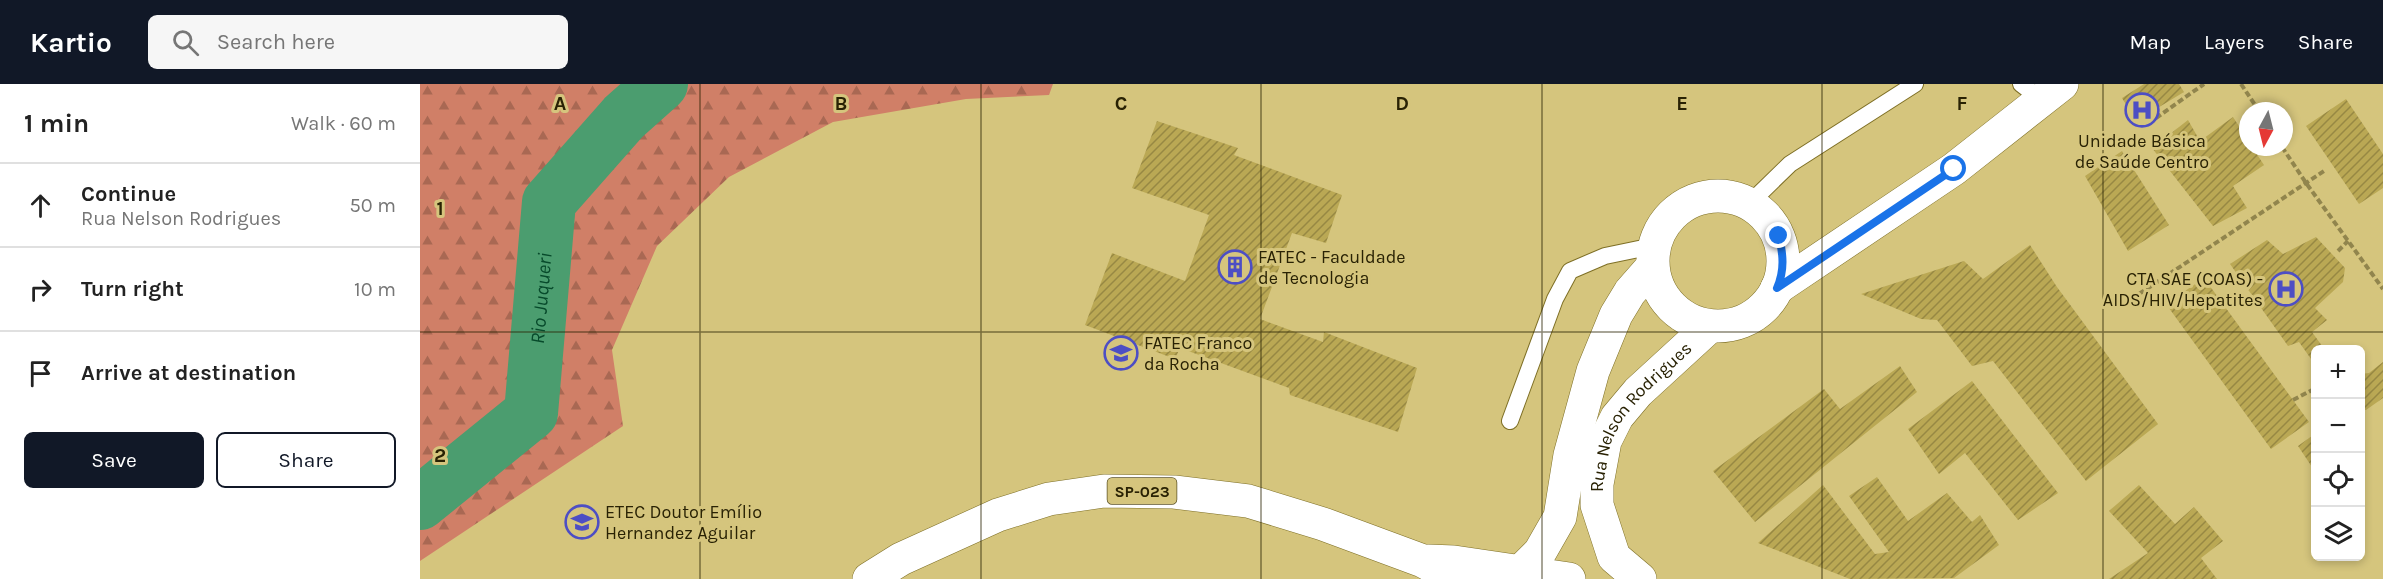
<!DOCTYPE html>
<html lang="en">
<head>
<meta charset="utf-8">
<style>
  :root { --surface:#fff; --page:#f6f6f6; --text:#222; --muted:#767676; --line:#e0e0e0; --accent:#111827 }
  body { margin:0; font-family:Karla,sans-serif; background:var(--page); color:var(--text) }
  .controls { position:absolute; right:18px; bottom:18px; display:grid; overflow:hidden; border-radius:9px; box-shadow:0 3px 9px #0003 }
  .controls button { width:54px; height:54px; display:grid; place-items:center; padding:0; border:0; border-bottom:2px solid var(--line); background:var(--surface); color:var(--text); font:30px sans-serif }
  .compass { position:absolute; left:1819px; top:18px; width:54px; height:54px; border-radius:50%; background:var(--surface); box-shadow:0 3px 9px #0003; rotate:187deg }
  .stop { position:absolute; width:18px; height:18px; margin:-14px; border:4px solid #1a73e8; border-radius:50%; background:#fff }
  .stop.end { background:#1a73e8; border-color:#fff; box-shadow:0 2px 6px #0008 }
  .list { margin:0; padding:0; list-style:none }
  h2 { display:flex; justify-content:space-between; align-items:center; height:78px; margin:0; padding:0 24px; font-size:26px }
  h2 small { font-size:20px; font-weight:400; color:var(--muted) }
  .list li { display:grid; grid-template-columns:39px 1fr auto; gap:18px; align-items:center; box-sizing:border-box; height:84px; padding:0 24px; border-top:2px solid var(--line) }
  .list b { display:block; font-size:22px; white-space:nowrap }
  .list p { margin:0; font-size:20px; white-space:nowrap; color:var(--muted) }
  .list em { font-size:20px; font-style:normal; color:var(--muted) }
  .actions { display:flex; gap:12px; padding:18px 24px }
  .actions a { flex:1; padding:14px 0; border:2px solid var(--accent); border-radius:9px; text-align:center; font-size:21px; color:var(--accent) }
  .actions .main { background:var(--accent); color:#fff }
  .icon { flex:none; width:33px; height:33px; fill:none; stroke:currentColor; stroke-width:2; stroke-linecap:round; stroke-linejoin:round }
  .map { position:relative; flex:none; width:1963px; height:495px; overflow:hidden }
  header { display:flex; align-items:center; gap:36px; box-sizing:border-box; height:84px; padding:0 30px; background:var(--accent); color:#fff }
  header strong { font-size:28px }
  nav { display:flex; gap:33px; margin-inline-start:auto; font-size:21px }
  .search { width:420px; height:54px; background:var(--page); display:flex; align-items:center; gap:15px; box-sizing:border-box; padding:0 21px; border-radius:9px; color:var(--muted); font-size:22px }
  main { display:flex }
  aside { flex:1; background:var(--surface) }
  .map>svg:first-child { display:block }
</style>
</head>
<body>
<header>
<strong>Kartio</strong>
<div class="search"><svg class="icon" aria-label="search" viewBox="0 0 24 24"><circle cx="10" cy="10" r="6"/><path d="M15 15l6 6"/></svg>Search here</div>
<nav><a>Map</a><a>Layers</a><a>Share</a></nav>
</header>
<main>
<aside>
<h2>1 min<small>Walk · 60 m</small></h2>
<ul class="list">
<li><svg class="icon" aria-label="ahead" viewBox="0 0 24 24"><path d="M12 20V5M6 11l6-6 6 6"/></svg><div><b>Continue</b><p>Rua Nelson Rodrigues</p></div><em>50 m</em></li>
<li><svg class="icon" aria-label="right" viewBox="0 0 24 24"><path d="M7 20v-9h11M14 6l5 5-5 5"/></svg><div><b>Turn right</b></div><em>10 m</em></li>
<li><svg class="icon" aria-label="arrive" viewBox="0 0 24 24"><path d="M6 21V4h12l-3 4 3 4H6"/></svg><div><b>Arrive at destination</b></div></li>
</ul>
<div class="actions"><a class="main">Save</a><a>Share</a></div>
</aside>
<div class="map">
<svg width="1963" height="495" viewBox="0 0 1963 495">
  <defs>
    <pattern id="forest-firs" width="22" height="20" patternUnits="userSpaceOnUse" patternTransform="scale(1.5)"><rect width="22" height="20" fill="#d07f67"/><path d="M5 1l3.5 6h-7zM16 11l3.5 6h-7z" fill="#a96853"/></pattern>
    <pattern id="building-hatch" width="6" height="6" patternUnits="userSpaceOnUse" patternTransform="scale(1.5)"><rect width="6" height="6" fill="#baa854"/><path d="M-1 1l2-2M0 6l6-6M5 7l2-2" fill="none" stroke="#978843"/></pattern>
  </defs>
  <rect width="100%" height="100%" fill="#d5c57d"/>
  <path fill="url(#forest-firs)" d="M0,0h633l-4,11 -83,4 -133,23 -104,55 -72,69 -45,104 11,76 -203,135z"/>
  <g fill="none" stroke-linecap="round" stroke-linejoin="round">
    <path stroke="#4b9d6f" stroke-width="54" id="s1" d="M0,419l111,-90 18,-211 75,-85 37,-33"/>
  </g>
  <path fill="url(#building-hatch)" d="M1724,0h35l5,8 -48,29 -14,-23z
    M1926,15l37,55v34l-24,16 -53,-78z
    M1813,33l15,23v7h4l12,18 -31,21 14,22 -34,18 -61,-78 36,-28 12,21z
    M737,37l81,27 -4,7 108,40 -16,48 -34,-10 -32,86 63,23 1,-10 93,36 -19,64 -108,-37 -1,-7 -109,-40 -5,11 -90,-34 27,-72 73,28 24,-66 -77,-27z
    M1702,67l47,74 -41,26 -43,-75z
    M1896,153l29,31 -2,14 -28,26 12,12 -15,12 13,18h-9v16l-17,-24 -11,4 -58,-82 37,-24 16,14z
    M1610,161l27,42 101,137 -72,57 -93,-120 -21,5 -35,-46 -16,-1 -60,-25 103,-33 19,18z
    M1784,194l105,144 -38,27 -105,-145z
    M1963,278v36l-17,12 -6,-1v-35l9,-1z
    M1480,282l17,26 -162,130 -42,-51 111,-82 16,20z
    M1552,297l86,112 -40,27 -53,-67 -26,21 -31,-45z
    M1896,349v40l-18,-27z
    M1457,393l31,44 39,-28 25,29 8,-7 19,30 -45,33 -104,1 -92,-36 65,-58 52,69 14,-2 -40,-56z
    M1719,401l36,39 19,-17 29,34 -22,17 16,21h-108l39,-26 -39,-42z"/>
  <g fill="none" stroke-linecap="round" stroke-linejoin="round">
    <g stroke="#7e6f25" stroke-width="18">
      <path id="service" d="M1601,0l21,16
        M1330,119l40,-39 125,-80
        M1090,337l45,-122 15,-28 35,-15 48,-10"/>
    </g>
    <g stroke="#7e6f25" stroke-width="34">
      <g id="minor">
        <circle cx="1298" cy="177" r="65"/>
        <path d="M1357,204l177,-119 108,-85"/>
        <path d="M1099,489l21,-21 20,-35 10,-62 23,-84 23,-56 14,-23 22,-25"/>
        <path id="s2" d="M1220,495l-26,-22 -17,-52v-21l8,-43 12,-24 21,-25 72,-66"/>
      </g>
    </g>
    <g stroke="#7e6f25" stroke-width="34">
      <path id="primary" d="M1008,477l26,1 115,17
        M449,495l32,-20 97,-44 51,-16 55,-8 70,1 74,9 75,23 100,37 32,18"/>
    </g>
    <path stroke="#91854d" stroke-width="4" stroke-dasharray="6 3" stroke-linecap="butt" d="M1821,0l18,27
      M1736,34l48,-34
      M1862,63l24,36 77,106
      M1918,167l10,-10
      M1704,220l200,-133
      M1873,316l23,-12"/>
    <use href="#service" stroke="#fff" stroke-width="16"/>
    <use href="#minor" stroke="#fff" stroke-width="33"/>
    <use href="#primary" stroke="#fff" stroke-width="33"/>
  </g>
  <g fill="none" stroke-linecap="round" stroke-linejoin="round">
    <path stroke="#1a73e8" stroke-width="8" d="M1359,152c4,18 6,34 -2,52l177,-119"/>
  </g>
  <path fill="none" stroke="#292204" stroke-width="1.5" stroke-opacity="0.55" d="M280,0v495M561,0v495M841,0v495M1122,0v495M1402,0v495M1683,0v495M0,248h1963"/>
  <defs>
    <g id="hospital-ring" transform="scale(1.725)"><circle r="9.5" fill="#d5c57d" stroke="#4d4ec4" stroke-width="1.5"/><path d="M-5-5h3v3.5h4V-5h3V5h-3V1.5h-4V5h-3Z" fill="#4d4ec4"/></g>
    <g id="building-ring" transform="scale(1.725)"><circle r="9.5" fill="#d5c57d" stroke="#4d4ec4" stroke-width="1.5"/><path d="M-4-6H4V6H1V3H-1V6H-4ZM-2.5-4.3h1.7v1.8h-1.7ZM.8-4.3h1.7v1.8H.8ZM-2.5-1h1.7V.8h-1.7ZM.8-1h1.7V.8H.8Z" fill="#4d4ec4"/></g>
    <g id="university-ring" transform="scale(1.725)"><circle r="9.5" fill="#d5c57d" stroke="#4d4ec4" stroke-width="1.5"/><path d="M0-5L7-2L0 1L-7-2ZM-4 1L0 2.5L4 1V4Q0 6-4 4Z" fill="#4d4ec4"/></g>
  </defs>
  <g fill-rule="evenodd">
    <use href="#hospital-ring" x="1722" y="26"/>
    <use href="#building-ring" x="815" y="183"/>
    <use href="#hospital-ring" x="1866" y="205"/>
    <use href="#university-ring" x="701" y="269"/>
    <use href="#university-ring" x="162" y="438"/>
  </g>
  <g text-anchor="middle" stroke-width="6" stroke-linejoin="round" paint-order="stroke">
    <rect fill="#d5c57d" stroke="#5d5328" stroke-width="1.5" x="687.5" y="394" width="69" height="26" rx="4.5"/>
    <g font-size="16" font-weight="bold" fill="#292204">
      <text x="722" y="413">SP-023</text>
    </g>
    <g font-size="18" fill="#292204" stroke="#d5c57d" text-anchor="start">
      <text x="1722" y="63" text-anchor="middle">Unidade Básica<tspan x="1722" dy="21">de Saúde Centro</tspan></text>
      <text x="838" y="179">FATEC - Faculdade<tspan x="838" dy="21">de Tecnologia</tspan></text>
      <text x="1843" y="201" text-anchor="end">CTA SAE (COAS) -<tspan x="1843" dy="21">AIDS/HIV/Hepatites</tspan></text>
      <text x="724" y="265">FATEC Franco<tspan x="724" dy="21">da Rocha</tspan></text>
      <text x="185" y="434">ETEC Doutor Emílio<tspan x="185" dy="21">Hernandez Aguilar</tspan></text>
    </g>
    <g font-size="18" fill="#292204" stroke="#d5c57d">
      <text dy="6" stroke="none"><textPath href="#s2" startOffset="192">Rua Nelson Rodrigues</textPath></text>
    </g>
    <g font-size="20" font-style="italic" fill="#074a2b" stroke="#d5c57d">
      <text dy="7" stroke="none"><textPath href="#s1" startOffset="258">Rio Juqueri</textPath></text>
    </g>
  </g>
  <g font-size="20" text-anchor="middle" font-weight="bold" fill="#292204" stroke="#d5c57d" stroke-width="6" stroke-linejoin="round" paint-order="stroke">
    <text x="140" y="26">A</text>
    <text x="421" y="26">B</text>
    <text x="701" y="26">C</text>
    <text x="982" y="26">D</text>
    <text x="1262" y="26">E</text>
    <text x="1542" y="26">F</text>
    <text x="20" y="131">1</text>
    <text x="20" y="378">2</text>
  </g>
</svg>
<div class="controls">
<button>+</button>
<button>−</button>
<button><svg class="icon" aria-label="locate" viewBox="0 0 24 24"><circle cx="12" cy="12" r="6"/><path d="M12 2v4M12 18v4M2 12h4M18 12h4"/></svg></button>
<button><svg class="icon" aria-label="layers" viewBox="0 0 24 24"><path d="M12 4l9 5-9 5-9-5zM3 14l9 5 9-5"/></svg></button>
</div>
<svg class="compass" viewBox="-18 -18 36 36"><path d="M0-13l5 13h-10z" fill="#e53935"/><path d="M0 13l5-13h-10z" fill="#767676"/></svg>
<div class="stop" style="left:1534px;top:85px"></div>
<div class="stop end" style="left:1359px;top:152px"></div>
</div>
</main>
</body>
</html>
